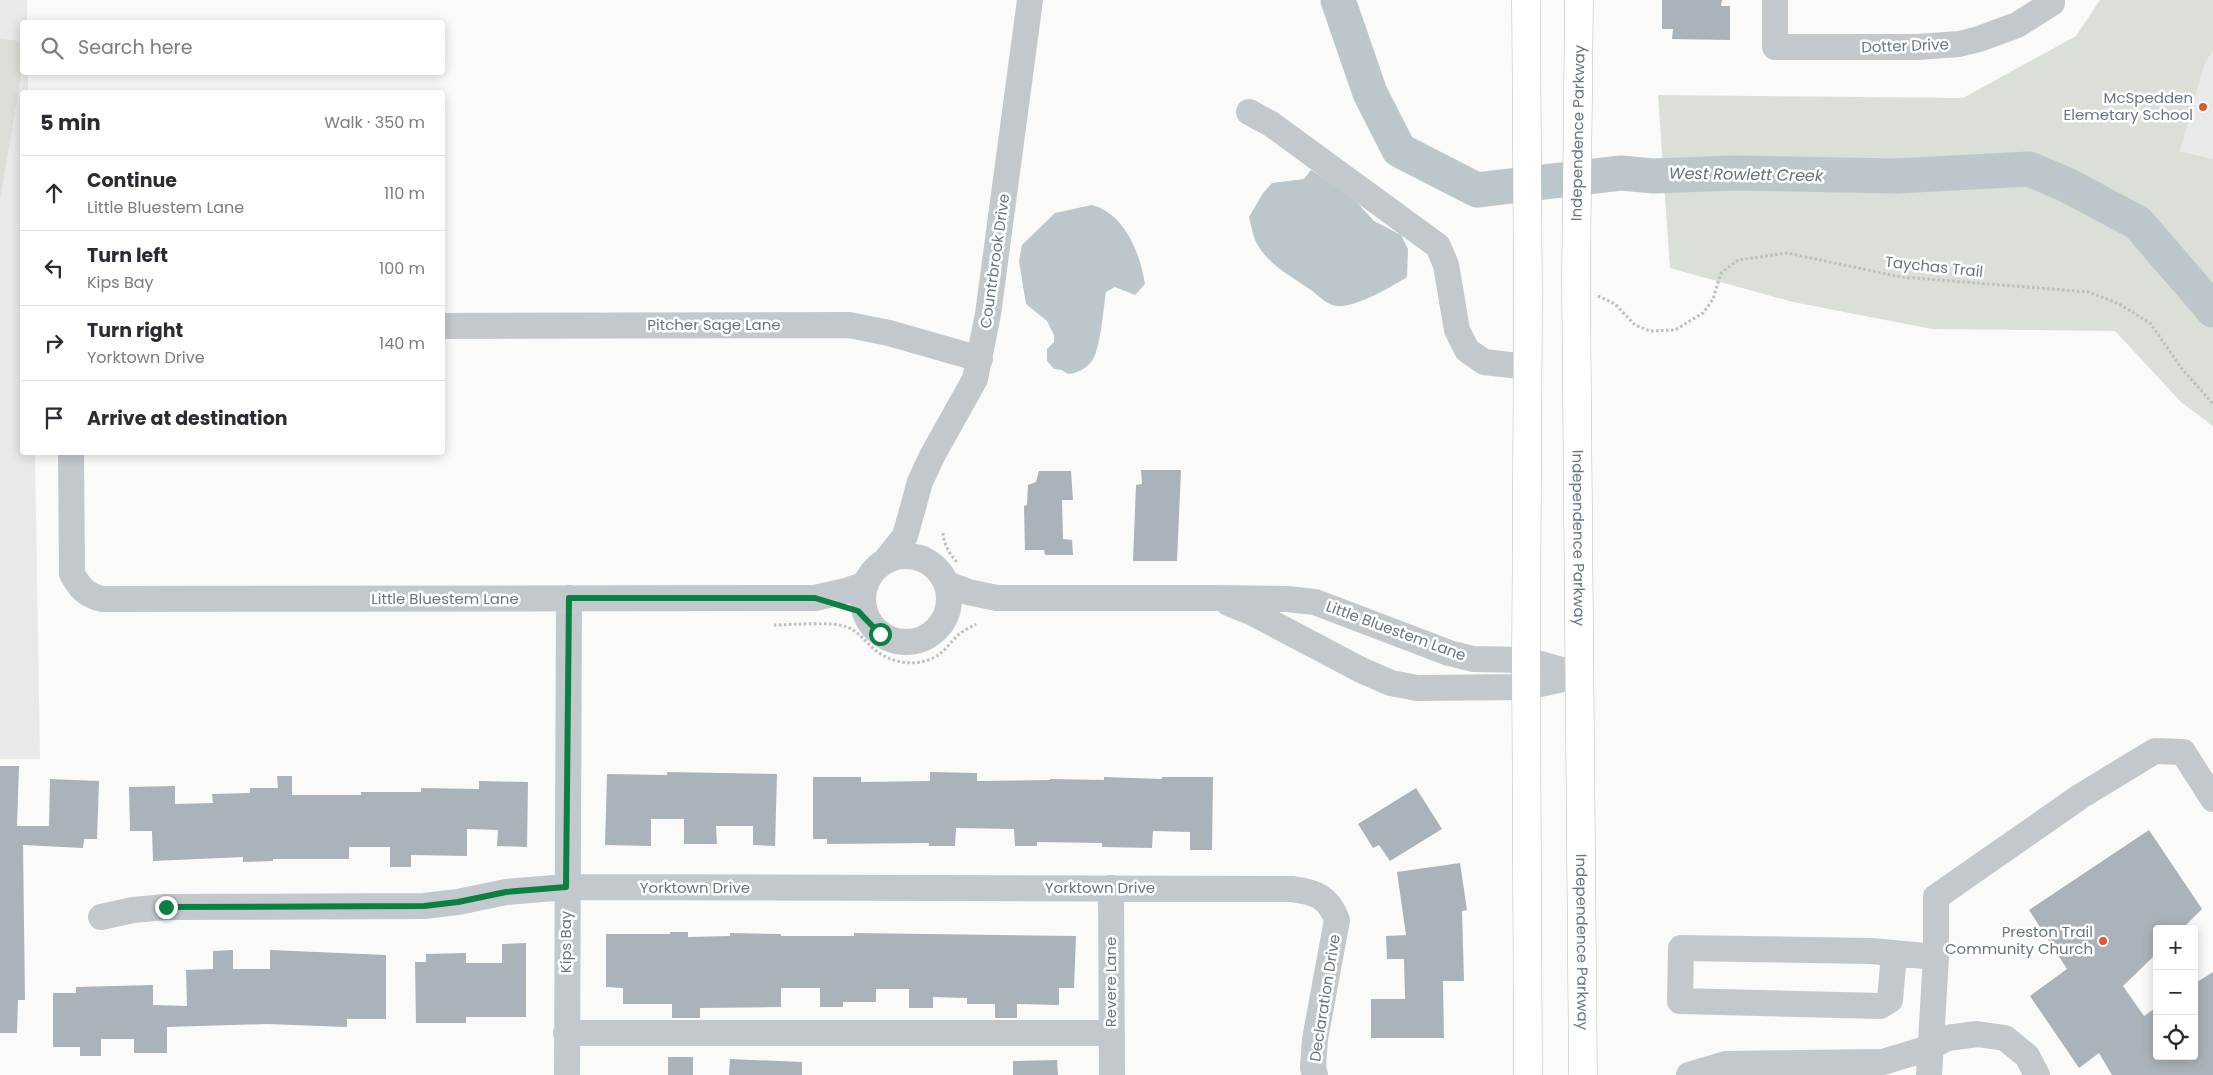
<!DOCTYPE html>
<html lang="en">
<head>
<meta charset="utf-8">
<style>
  :root { --surface:#fff; --page:#f7f7f7; --text:#2b2b33; --muted:#7c7c81; --line:#e1e1e2 }
  body { margin:0; font-family:Poppins,sans-serif; background:var(--page); color:var(--text) }
  .controls { position:absolute; right:15px; bottom:15px; display:grid; overflow:hidden; border-radius:5px; box-shadow:0 2px 12px #0003 }
  .controls button { width:45px; height:45px; display:grid; place-items:center; padding:0; border:0; border-bottom:1px solid var(--line); background:var(--surface); color:var(--text); font:25px sans-serif }
  .stop { position:absolute; width:15px; height:15px; margin:-11px; border:4px solid #0b8043; border-radius:50%; background:#fff }
  .stop.end { background:#0b8043; border-color:#fff; box-shadow:0 1px 5px #0008 }
  .list { margin:0; padding:0; list-style:none }
  h2 { display:flex; justify-content:space-between; align-items:center; height:65px; margin:0; padding:0 20px; font-size:21px }
  h2 small { font-size:16px; font-weight:400; color:var(--muted) }
  .list li { display:grid; grid-template-columns:32px 1fr auto; gap:15px; align-items:center; box-sizing:border-box; height:75px; padding:0 20px; border-top:1px solid var(--line) }
  .list b { display:block; font-size:19px; white-space:nowrap }
  .list p { margin:0; font-size:16px; white-space:nowrap; color:var(--muted) }
  .list em { font-size:16px; font-style:normal; color:var(--muted) }
  .icon { flex:none; width:28px; height:28px; fill:none; stroke:currentColor; stroke-width:2; stroke-linecap:round; stroke-linejoin:round }
  .map { position:relative; flex:none; width:2213px; height:1075px; overflow:hidden }
  .search { position:absolute; background:var(--surface); box-shadow:0 2px 12px #0003; left:20px; top:20px; width:425px; height:55px; display:flex; align-items:center; gap:12px; box-sizing:border-box; padding:0 18px; border-radius:5px; color:var(--muted); font-size:19px }
  .panel { position:absolute; background:var(--surface); box-shadow:0 2px 12px #0003; left:20px; top:90px; width:425px; height:365px; border-radius:5px }
  .map>svg:first-child { display:block }
</style>
</head>
<body>
<div class="map">
<svg width="2213" height="1075" viewBox="0 0 2213 1075">
  <rect width="100%" height="100%" fill="#fafaf8"/>
  <path fill="#e8e9e9" d="M0,0h27v22h-5v50l6,1v19h-6v360l13,1 5,306h-40z
    M2213,51v108l-33,-8 25,-88z"/>
  <path fill="#dadfd7" d="M2100,0h113v51l-8,12 -25,88 33,8v267l-32,-24 -66,-71 -183,-2 -139,-27 -123,-34 -12,-173 305,3 113,-62z
    M0,39l22,2v29l-22,129z"/>
  <path fill="#bbc7cb" d="M1311,170l39,25 24,26 27,14 7,14 -1,28c-16,10 -51,31 -71,29 -10,-2 -17,-10 -25,-16 -20,-14 -43,-25 -55,-48 -3,-7 -5,-17 -7,-25l14,-24 9,-10 32,-4z
    M1092,205c33,9 48,48 53,79l-10,11 -20,-8 -9,5c-3,18 -5,55 -14,69 -6,8 -15,12 -24,13l-6,-4 -8,-1 -7,-8v-12l7,-7v-7l-7,-14 -21,-17 -7,-43 3,-16 33,-32z"/>
  <g fill="none" stroke-linecap="round" stroke-linejoin="round">
    <path stroke="#bbc7cb" stroke-width="35" d="M1338,0l32,93 29,57 78,40 144,-17 33,3 79,-3 163,3 133,-7 38,16 71,38 75,87"/>
  </g>
  <path fill="#aab3b9" d="M1662,0h60l-1,6h9v34l-58,-1 1,-10h-11z
    M1141,470h40l-4,91h-44l3,-76 6,-1z
    M1039,471h32l2,29h-11l1,39 9,1 1,15h-28l-1,-5h-19l-1,-44 3,-1 1,-20 8,-3z
    M0,766h19l-2,60h32l1,-47 49,2 -2,58h-13l-1,9 -60,-3 2,155h-7l-1,33h-17z
    M667,772l110,2 -2,72 -22,-1v-19h-37l1,18h-33v-25h-33v27l-46,-1 2,-71 60,1z
    M930,772l47,1v8l73,-1v-1l54,1v-3l58,2v-2h51l-1,73h-22v-18l-37,-1 -1,17 -50,-1v-4l-65,-1v4h-22l-1,-17 -58,-1 -1,18h-26v-3l-102,1v-5h-14v-62h48v5l69,-1z
    M277,776h15v19h69v-3h60v-4l58,1v-8l49,1 -1,65 -30,-1 1,-16 -31,-1v27l-56,-1v12h-21v-20h-41v12h-76v2l-30,1v-5l-90,4 -1,-30h-22l-1,-44 46,-1v18l38,-1 -1,-9 38,-1v-5h28z
    M1416,788l26,41 -52,32 -11,-16 -6,3 -15,-24z
    M2149,830l53,79 -20,20h-25v24l-34,33 21,30 13,-9v49h37v-72l19,-12v103h-101l-13,-22 -20,15 -49,-72 37,-27 -38,-59z
    M1460,863l7,47 -5,1 2,70h-21l1,57h-73v-39h34l-1,-40h-17l-1,-23 20,-1 -9,-63z
    M670,932h18v5l42,-1v-3l51,1v2h73v-3l222,3 -2,52h-15v17l-42,-1v14h-22v-14h-28v-6l-34,-1v11h-24v-19h-33v13h-33v5h-23v-19h-39v19l-81,1v10h-28v-14h-49v-16l-17,-1v-53h64z
    M526,943v74h-60v6h-50l-1,-61h11v-8l40,-1v10h36v-19z
    M233,950v19h37v-19l116,5v64h-39v8l-80,-3 -100,3v26h-33v-14h-33v17h-21v-9h-27v-54h23v-6l77,-2v20l34,1 -1,-36 27,-1v-18z
    M668,1057h25v18h-25z
    M730,1059l72,3v13h-73z
    M1057,1060l1,15h-45v-14z"/>
  <g fill="none" stroke-linecap="round" stroke-linejoin="round">
    <g stroke="#b5babe" stroke-width="29">
      <g id="major">
        <path d="M1526,0l2,301 -2,359 2,415"/>
        <path id="s1" d="M1579,0l-3,282 7,793"/>
      </g>
    </g>
    <path stroke="#bbbfc2" stroke-width="3" stroke-dasharray="2.5 2.5" stroke-linecap="butt" d="M1598,296l17,8 20,21 15,6 25,-1 28,-17 10,-14 8,-26 17,-13 49,-7 114,24 188,15 30,12 31,19 32,46 31,35
      M943,533c1,12 7,22 15,30
      M774,625c17,0 59,-4 73,2 11,4 18,14 27,22 15,13 38,18 57,10 12,-5 17,-14 26,-23 5,-5 13,-8 19,-12"/>
    <path stroke="#c3c8cc" stroke-width="26" d="M1775,0v47h143l41,-3 20,-5 38,-14 35,-22v-3
      M1249,112l22,12 167,122 8,19 11,65 10,20 17,12 44,5
      M442,326l407,-1 40,8 91,26
      M71,452l1,122c8,14 14,21 30,25l713,-1 31,-7 20,-7
      M863 599a43 43 0 1 1 86 0a43 43 0 1 1-86 0Z
      M885,561l20,-25 15,-54 12,-26 43,-77 13,-65 42,-314
      M947,584l21,8 29,6h218l72,1 28,3 134,51 24,6 53,1 54,15
      M1228,603l25,10 108,57 30,13 26,5 109,-1 51,-11
      M1111,888l1,187
      M101,917l32,-7 33,-3 258,-1 34,-4 48,-10 60,-5 726,2c23,3 37,8 45,31l-22,119 -2,28 2,8
      M1894,953l-4,47 -10,6 -200,-5 1,-53 190,3 65,6
      M566,1033h545
      M567,1075l2,-477
      M1689,1075l37,-11 157,-2 46,-14 18,-10 30,-4 28,4 22,18 10,19
      M1929,1075l7,-118v-60l145,-101 74,-45 28,1 30,47"/>
    <use href="#major" stroke="#fff" stroke-width="28"/>
  </g>
  <g fill="none" stroke-linecap="round" stroke-linejoin="round">
    <path stroke="#0b8043" stroke-width="6" d="M166,907l258,-1 34,-4 48,-10 60,-5 3,-289h246l43,13 22,23"/>
  </g>
  <g fill="#e4572e" stroke="#fff" stroke-width="2">
    <circle cx="2203" cy="107" r="5"/>
    <circle cx="2103" cy="941" r="5"/>
  </g>
  <g text-anchor="middle" stroke-width="5" stroke-linejoin="round" paint-order="stroke">
    <g font-size="15" fill="#657683" stroke="#fff">
      <text transform="translate(1905 46) rotate(-2)" y="5">Dotter Drive</text>
      <text transform="translate(1578 133) rotate(-89)" y="5">Independence Parkway</text>
      <text transform="translate(995 261) rotate(-82)" y="5">Countrbrook Drive</text>
      <text transform="translate(1934 267) rotate(6)" y="5">Taychas Trail</text>
      <text x="714" y="330">Pitcher Sage Lane</text>
      <text dy="5" stroke="none"><textPath href="#s1" startOffset="538">Independence Parkway</textPath></text>
      <text x="445" y="604">Little Bluestem Lane</text>
      <text transform="translate(1396 631) rotate(20)" y="5">Little Bluestem Lane</text>
      <text x="695" y="893">Yorktown Drive</text>
      <text x="1100" y="893">Yorktown Drive</text>
      <text transform="translate(566 942) rotate(-90)" y="5">Kips Bay</text>
      <text dy="5" stroke="none"><textPath href="#s1" startOffset="942">Independence Parkway</textPath></text>
      <text transform="translate(1111 982) rotate(-90)" y="5">Revere Lane</text>
      <text transform="translate(1325 998) rotate(-81)" y="5">Declaration Drive</text>
    </g>
    <g font-size="15" fill="#657683" stroke="#fff" text-anchor="end">
      <text x="2193" y="103">McSpedden<tspan x="2193" dy="17">Elemetary School</tspan></text>
      <text x="2093" y="937">Preston Trail<tspan x="2093" dy="17">Community Church</tspan></text>
    </g>
    <g font-size="16" font-style="italic" fill="#60757c" stroke="#fff">
      <text transform="translate(1746 174) rotate(1)" y="6">West Rowlett Creek</text>
    </g>
  </g>
</svg>
<div class="controls">
<button>+</button>
<button>−</button>
<button><svg class="icon" aria-label="locate" viewBox="0 0 24 24"><circle cx="12" cy="12" r="6"/><path d="M12 2v4M12 18v4M2 12h4M18 12h4"/></svg></button>
</div>
<div class="stop" style="left:880px;top:634px"></div>
<div class="stop end" style="left:166px;top:907px"></div>
<div class="search"><svg class="icon" aria-label="search" viewBox="0 0 24 24"><circle cx="10" cy="10" r="6"/><path d="M15 15l6 6"/></svg>Search here</div>
<section class="panel">
<h2>5 min<small>Walk · 350 m</small></h2>
<ul class="list">
<li><svg class="icon" aria-label="ahead" viewBox="0 0 24 24"><path d="M12 20V5M6 11l6-6 6 6"/></svg><div><b>Continue</b><p>Little Bluestem Lane</p></div><em>110 m</em></li>
<li><svg class="icon" aria-label="left" viewBox="0 0 24 24"><path d="M17 20v-9H6M10 6l-5 5 5 5"/></svg><div><b>Turn left</b><p>Kips Bay</p></div><em>100 m</em></li>
<li><svg class="icon" aria-label="right" viewBox="0 0 24 24"><path d="M7 20v-9h11M14 6l5 5-5 5"/></svg><div><b>Turn right</b><p>Yorktown Drive</p></div><em>140 m</em></li>
<li><svg class="icon" aria-label="arrive" viewBox="0 0 24 24"><path d="M6 21V4h12l-3 4 3 4H6"/></svg><div><b>Arrive at destination</b></div></li>
</ul>
</section>
</div>
</body>
</html>
